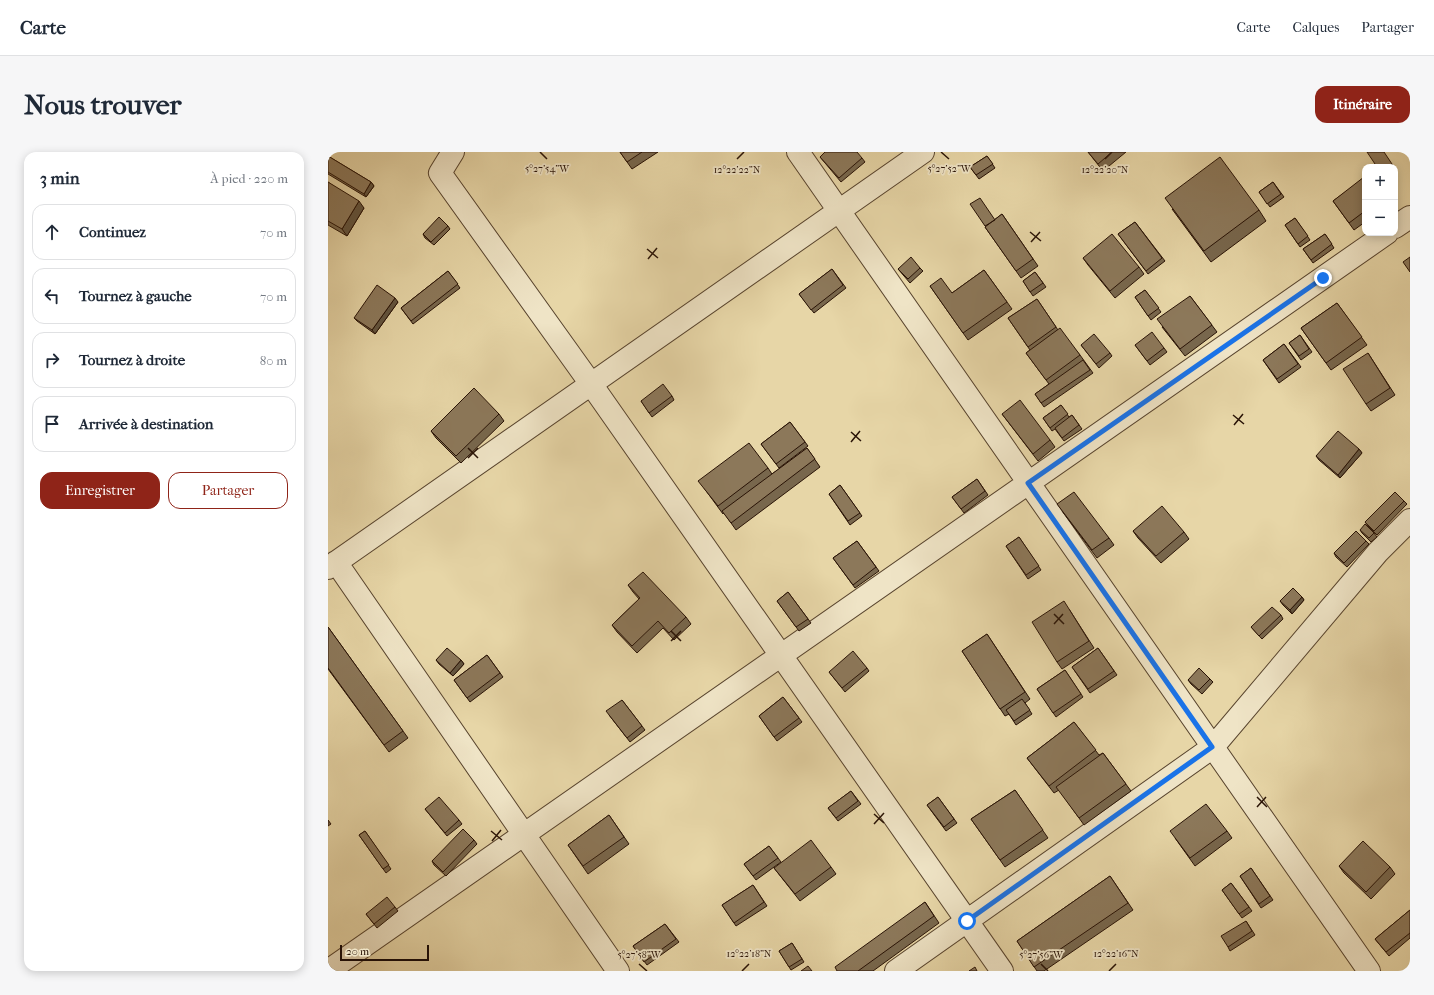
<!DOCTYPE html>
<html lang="fr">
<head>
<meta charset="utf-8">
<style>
  :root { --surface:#fff; --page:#f6f6f7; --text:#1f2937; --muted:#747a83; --line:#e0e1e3; --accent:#8f2418 }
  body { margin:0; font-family:"IM FELL French Canon",serif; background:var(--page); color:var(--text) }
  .controls { position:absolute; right:12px; top:12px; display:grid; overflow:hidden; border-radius:8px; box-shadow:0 2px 10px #0003 }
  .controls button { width:36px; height:36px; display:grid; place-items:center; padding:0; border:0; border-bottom:1px solid var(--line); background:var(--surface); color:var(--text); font:20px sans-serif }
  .scale { position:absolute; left:12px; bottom:10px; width:89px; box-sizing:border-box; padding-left:4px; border:2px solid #291306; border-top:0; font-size:11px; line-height:14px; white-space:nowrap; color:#291306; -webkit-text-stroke:3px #efe4c6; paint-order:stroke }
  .stop { position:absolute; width:12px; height:12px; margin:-9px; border:3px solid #1a73e8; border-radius:50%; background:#fff }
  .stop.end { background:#1a73e8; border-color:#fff; box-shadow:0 1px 4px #0008 }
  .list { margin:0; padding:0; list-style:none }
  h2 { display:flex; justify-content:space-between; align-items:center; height:52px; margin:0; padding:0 16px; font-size:17px }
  h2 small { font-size:13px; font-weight:400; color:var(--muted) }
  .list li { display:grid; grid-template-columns:26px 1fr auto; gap:12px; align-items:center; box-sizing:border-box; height:56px; margin:0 8px 8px; padding:0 8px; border:1px solid var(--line); border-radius:12px }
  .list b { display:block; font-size:15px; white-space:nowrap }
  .list em { font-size:13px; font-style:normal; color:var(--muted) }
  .actions { display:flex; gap:8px; padding:12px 16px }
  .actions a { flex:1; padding:9px 0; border:1px solid var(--accent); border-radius:12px; text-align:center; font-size:14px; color:var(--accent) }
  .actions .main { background:var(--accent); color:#fff }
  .icon { flex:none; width:22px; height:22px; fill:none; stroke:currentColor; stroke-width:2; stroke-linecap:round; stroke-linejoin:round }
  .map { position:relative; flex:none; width:1082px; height:819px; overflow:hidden; border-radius:12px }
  header { display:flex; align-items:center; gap:24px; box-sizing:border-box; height:56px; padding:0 20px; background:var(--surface); border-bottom:1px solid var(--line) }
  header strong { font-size:19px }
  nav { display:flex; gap:22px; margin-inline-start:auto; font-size:14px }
  .intro { display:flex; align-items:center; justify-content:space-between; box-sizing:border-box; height:96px; padding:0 24px }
  h1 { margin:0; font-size:28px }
  .button { padding:10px 18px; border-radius:12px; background:var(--accent); color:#fff; font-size:14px; font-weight:700 }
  main { display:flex; gap:24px; padding:0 24px }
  aside { flex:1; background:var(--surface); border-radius:12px; box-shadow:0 2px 10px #0003 }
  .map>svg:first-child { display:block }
</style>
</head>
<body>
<header>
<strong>Carte</strong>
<nav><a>Carte</a><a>Calques</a><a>Partager</a></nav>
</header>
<div class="intro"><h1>Nous trouver</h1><a class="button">Itinéraire</a></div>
<main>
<aside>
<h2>3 min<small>À pied · 220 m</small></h2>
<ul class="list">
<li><svg class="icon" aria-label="ahead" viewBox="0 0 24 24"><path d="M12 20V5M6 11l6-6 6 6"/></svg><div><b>Continuez</b></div><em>70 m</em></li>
<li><svg class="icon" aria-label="left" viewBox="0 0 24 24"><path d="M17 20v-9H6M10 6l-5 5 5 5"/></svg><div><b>Tournez à gauche</b></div><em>70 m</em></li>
<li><svg class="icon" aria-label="right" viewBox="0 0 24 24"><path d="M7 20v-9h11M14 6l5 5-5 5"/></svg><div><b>Tournez à droite</b></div><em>80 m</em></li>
<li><svg class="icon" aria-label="arrive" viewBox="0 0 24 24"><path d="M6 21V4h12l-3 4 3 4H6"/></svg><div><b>Arrivée à destination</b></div></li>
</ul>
<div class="actions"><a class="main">Enregistrer</a><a>Partager</a></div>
</aside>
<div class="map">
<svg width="1082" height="819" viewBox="0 0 1082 819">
  <rect width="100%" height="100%" fill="#e7d6a7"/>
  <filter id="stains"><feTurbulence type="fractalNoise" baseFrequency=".005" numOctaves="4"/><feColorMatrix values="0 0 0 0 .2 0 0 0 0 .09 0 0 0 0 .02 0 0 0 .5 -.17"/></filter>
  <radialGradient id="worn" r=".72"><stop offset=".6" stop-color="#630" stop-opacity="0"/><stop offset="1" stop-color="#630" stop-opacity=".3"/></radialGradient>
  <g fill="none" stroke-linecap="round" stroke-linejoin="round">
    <g stroke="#58442e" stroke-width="24">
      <path id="minor" d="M125,0l-13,21 151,211 411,587
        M470,0l571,819
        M1067,75l15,-10
        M8,410l282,409
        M0,416l595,-416
        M0,819l1059,-738
        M568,819l317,-224 165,-195 32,-32"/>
    </g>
    <use href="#minor" stroke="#efe4c6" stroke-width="22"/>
  </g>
  <path fill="#78674d" stroke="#291306" d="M292,0h38l-26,17z
    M760,0h38l-23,19z
    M0,4l43,26 3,4 -8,11 -38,-23z
    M659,4l8,12 -16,11 -9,-12z
    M492,5l42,1 3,4 -24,20z
    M1037,26v44l-11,8 -21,-29z
    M0,30l36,26 -17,28 -19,-11z
    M945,30l11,15 -14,10 -11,-15z
    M844,57l87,1 7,11 -55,41z
    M674,62l36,52 -17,12 -36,-51z
    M967,66l15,22 -10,7 -15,-22z
    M807,70l30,39 -17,13 -30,-40z
    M120,74l2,3 -16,16 -9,-7 -2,-4z
    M997,82l9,14 -21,15 -10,-14z
    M755,106l56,9 5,7 -29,24 -27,-33z
    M592,116l3,3 -13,12 -12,-14z
    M504,117l14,19 -32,25 -15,-19z
    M656,118l28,39 -44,31 -38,-54 22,7z
    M120,119l12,17 -47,36 -12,-16z
    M707,120l11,15 -13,9 -10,-15z
    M817,138l16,22 -10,8 -16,-23z
    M862,144l27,36 -32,24 -23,-29z
    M709,147l21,31 22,25 13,18 -49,34 -9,-13 14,-10 -23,-31 4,-3 -22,-32z
    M70,150l-23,32 -18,-13 -3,-3z
    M1009,151l30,42 -36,25 -30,-42z
    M972,183l12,17 -11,8 -12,-17z
    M956,192l17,23 -22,16 -16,-23z
    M753,193l29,8 2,3 -13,12z
    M807,193l29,3 3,4 -17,13z
    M1040,201l27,42 -24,16 -5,-7z
    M344,244l2,4 -22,17 -11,-16z
    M733,253l8,12 3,-2 10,14 -18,12 -9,-12 -3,2 -9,-13z
    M171,262l5,7 -43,42 -25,-25 -5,-7z
    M674,262l48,26 5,7 -17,14z
    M462,270l18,24 -29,22 -18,-24z
    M479,296l13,19 -84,63 -12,-17 -1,1 -19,-26 64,-20 4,6z
    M1031,297l3,4 -22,25 -21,-18 -3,-4z
    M649,327l11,16 -24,18 -12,-16z
    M512,333l22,31 -12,9 -21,-31z
    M1076,349l3,3 -30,31 -9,-9 -3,-4z
    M734,359l47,27 5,7 -17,13z
    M1032,378l14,3 3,4 -6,5 -9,-9z
    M805,379l51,1 5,7 -28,24 -23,-25z
    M691,385l22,33 -13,9 -22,-33z
    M529,389l22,30 -24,17 -22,-30z
    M1038,389l3,3 -22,23 -11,-10 -2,-4z
    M300,433l58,32 5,7 -17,16 -11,-12 -26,25 -20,-21 -5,-7 27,-26 -6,-7z
    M460,440l23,31 -12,8 -22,-30z
    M974,445l2,3 -12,14 -9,-9 -3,-4z
    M741,457l25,39 -32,21 -5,-7z
    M953,463l2,4 -21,20 -11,-12z
    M0,475l80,111 -19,14 -61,-83z
    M659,482l43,65 -5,4 7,11 -16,11 -7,-11 -4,2 -43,-65z
    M770,496l19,27 -27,18 -18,-26z
    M159,503l16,22 -33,25 -16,-22z
    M108,508h25l3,4 -11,12 -14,-12z
    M539,516l2,3 -24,21 -16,-20z
    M737,518l18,27 -27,20 -19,-28z
    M882,527l3,3 -11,12 -11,-10 -3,-4z
    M455,545l19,25 -25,19 -18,-25z
    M294,548l23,30 -15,12 -21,-27z
    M746,570l25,33 4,-2 28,38 -47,34 -25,-35 -5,3 -27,-35z
    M687,638l33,48 -43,29 -34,-48z
    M523,639l10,13 -23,17 -10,-13z
    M610,645l19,26 -11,8 -19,-26z
    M97,657l34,11 3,4 -15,12z
    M281,663l20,29 -41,30 -20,-29z
    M0,668l3,4 -3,2z
    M37,679l26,38 -5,4 -27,-38z
    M899,679l5,7 -37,28 -20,-28z
    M146,688l3,4 -31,32 -12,-11 -2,-4z
    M441,694l12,16 -25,18 -12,-16z
    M1011,714l51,1 5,7 -24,25 -27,-26z
    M503,715l5,7 -36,27 -26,-33z
    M923,716l22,32 -12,8 -21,-32z
    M782,724l23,34 -89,61h-7l-20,-30z
    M903,731l21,28 -10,7 -20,-28z
    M425,733l14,21 -31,20 -14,-21z
    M597,750l14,21 -66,48h-36z
    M67,755l3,4 -21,17 -11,-14z
    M1082,758v28l-21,18 -14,-17z
    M918,769l9,14 -25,16 -2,-4z
    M337,772l14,18 -32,23 -14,-19z
    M464,791l12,19 -13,8 -12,-19z"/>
  <path fill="#62543f" stroke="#291306" d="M43,30l3,4 -8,11 -2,-3z
    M31,49l5,7 -17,28 -5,-7z
    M67,146l3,4 -23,32 -3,-4z
    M1031,297l3,4 -22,25 -2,-3z
    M974,445l2,3 -12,14 -2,-4z
    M133,508l3,4 -11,12 -3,-3z"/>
  <path fill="#8c785a" stroke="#291306" d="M292,0h22l-15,10z
    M497,0h32l5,6 -23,20 -19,-21z
    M760,0h24l-14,12z
    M1039,0h17l10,15h-17z
    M0,4l43,26 -7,12 -36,-22z
    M659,4l6,8 -17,11 -6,-8z
    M892,5l39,53 -55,41 -39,-53z
    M1036,25l1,1v33l-16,12 -16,-22z
    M0,30l31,19 -17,28 -14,-8z
    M945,30l8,12 -14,10 -8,-12z
    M652,46l15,22 -10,6 -15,-22z
    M674,62l31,45 -17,12 -31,-44z
    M111,65l9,9 -17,16 -8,-8z
    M967,66l13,18 -10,8 -13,-19z
    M807,70l27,36 -16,13 -28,-37z
    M784,82l27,33 -29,24 -27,-33z
    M997,82l7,10 -21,16 -8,-11z
    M583,105l9,11 -12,11 -10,-10z
    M1082,105v15l-7,-10z
    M504,117l11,16 -32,25 -12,-16z
    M656,118l23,32 -44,31 -33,-47 11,-8 11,15z
    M120,119l10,13 -47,37 -10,-13z
    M707,120l8,11 -13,9 -7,-11z
    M49,133l18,13 -23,32 -18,-12z
    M817,138l14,18 -11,8 -13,-19z
    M862,144l22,29 -32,24 -23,-30z
    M709,147l19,28 -28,20 -20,-29z
    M1009,151l25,34 -36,26 -25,-35z
    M732,176l20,27 -34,25 -20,-27z
    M824,180l12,16 -17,13 -12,-16z
    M766,182l16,19 -14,11 -15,-19z
    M972,183l9,14 -10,7 -10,-13z
    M956,192l14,20 -21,15 -14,-19z
    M1040,201l22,35 -24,16 -23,-35z
    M755,208l7,10 -49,33 -6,-9z
    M335,232l9,12 -23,17 -8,-12z
    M146,236l25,26 -43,42 -25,-25z
    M692,248l30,40 -17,14 -31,-40z
    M733,253l7,9 -18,14 -7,-10z
    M744,263l7,10 -17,13 -7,-10z
    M462,270l15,20 -29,22 -15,-20z
    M1010,279l21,18 -21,26 -22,-19z
    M421,291l19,25 -50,38 -20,-25z
    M479,296l8,11 -84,64 -9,-12z
    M649,327l8,12 -24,18 -9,-12z
    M512,333l20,28 -12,8 -19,-27z
    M746,340l35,46 -17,12 -35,-46z
    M1067,340l9,9 -30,30 -9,-9z
    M834,354l22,26 -28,24 -23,-25z
    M1037,372l9,9 -5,5 -9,-8z
    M1028,379l10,10 -22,22 -10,-10z
    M691,385l20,29 -13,9 -20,-29z
    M529,389l19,26 -23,18 -20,-27z
    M315,420l43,45 -17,16 -11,-12 -26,25 -20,-21 28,-27 -12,-13z
    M965,436l9,9 -12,13 -10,-9z
    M460,440l20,27 -12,8 -19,-26z
    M736,449l25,40 -32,21 -25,-40z
    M944,455l9,8 -22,21 -8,-9z
    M0,475l75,104 -19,14 -56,-77z
    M659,482l38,58 -25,17 -38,-58z
    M119,496l14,12 -11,13 -14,-13z
    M770,496l16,23 -26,18 -16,-22z
    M525,499l14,17 -25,20 -13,-16z
    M159,503l13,18 -33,25 -13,-18z
    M871,516l11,11 -11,11 -11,-10z
    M737,518l16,24 -28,19 -16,-24z
    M455,545l16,21 -25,19 -15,-21z
    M694,547l8,11 -16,11 -8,-11z
    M294,548l20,26 -15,12 -21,-27z
    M746,570l22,28 -47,36 -22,-28z
    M775,601l23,31 -47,34 -23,-31z
    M687,638l28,40 -43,30 -29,-41z
    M523,639l7,10 -22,17 -8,-10z
    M111,645l20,23 -14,13 -20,-24z
    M610,645l16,22 -10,8 -17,-22z
    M878,652l21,27 -37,27 -20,-27z
    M281,663l15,22 -41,29 -15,-21z
    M135,677l11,11 -31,32 -11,-11z
    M37,679l24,34 -6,4 -24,-34z
    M483,688l20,27 -36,27 -21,-26z
    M1035,689l27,26 -24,25 -27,-26z
    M441,694l9,12 -25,18 -9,-12z
    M923,716l19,28 -11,8 -19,-28z
    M782,724l18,27 -94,64 -17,-26z
    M903,731l18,24 -10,7 -17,-24z
    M425,733l11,17 -30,21 -12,-18z
    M59,745l8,10 -21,17 -8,-10z
    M597,750l9,14 -76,55h-21l-2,-4z
    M1082,758v23l-24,19 -11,-13z
    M918,769l6,10 -24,16 -7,-11z
    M337,772l11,15 -32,23 -11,-16z
    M464,791l10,16 -13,8 -10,-16z
    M480,814l4,5h-11z
    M647,815l2,4h-8z"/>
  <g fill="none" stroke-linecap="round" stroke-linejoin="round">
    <path stroke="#1a73e8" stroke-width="5" d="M639,769l245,-174 -184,-264 295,-205"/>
  </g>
  <path fill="none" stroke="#291306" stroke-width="1.5" d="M212,0l7,7M613,0l8,7M409,7l7,-7M777,7l7,-7M702,80l11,9M703,90l9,-10M319,97l11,9M320,107l9,-11M905,263l11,9M906,273l9,-11M523,280l10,9M523,290l9,-11M140,296l10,10M140,306l10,-10M726,462l10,10M726,472l9,-10M343,479l10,10M343,489l10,-10M929,645l10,10M929,655l9,-10M546,662l10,9M546,672l10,-11M163,679l11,9M164,689l9,-11M311,812l8,7M713,812l7,7M414,819l7,-7M781,819l7,-7"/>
  <g font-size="10" text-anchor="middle" fill="#291306" stroke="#efe4c6" stroke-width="3.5" stroke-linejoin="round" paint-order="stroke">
    <text x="219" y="20">5°27'54"W</text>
    <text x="621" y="20">5°27'52"W</text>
    <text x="409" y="21">12°22'22"N</text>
    <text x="777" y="21">12°22'20"N</text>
    <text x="421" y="805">12°22'18"N</text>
    <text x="788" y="805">12°22'16"N</text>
    <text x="311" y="806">5°27'58"W</text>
    <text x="713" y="806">5°27'56"W</text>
  </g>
  <rect width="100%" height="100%" filter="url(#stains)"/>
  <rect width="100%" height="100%" fill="url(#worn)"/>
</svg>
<div class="controls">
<button>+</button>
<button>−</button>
</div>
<div class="scale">20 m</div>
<div class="stop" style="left:639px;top:769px"></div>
<div class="stop end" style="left:995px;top:126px"></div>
</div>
</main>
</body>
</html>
